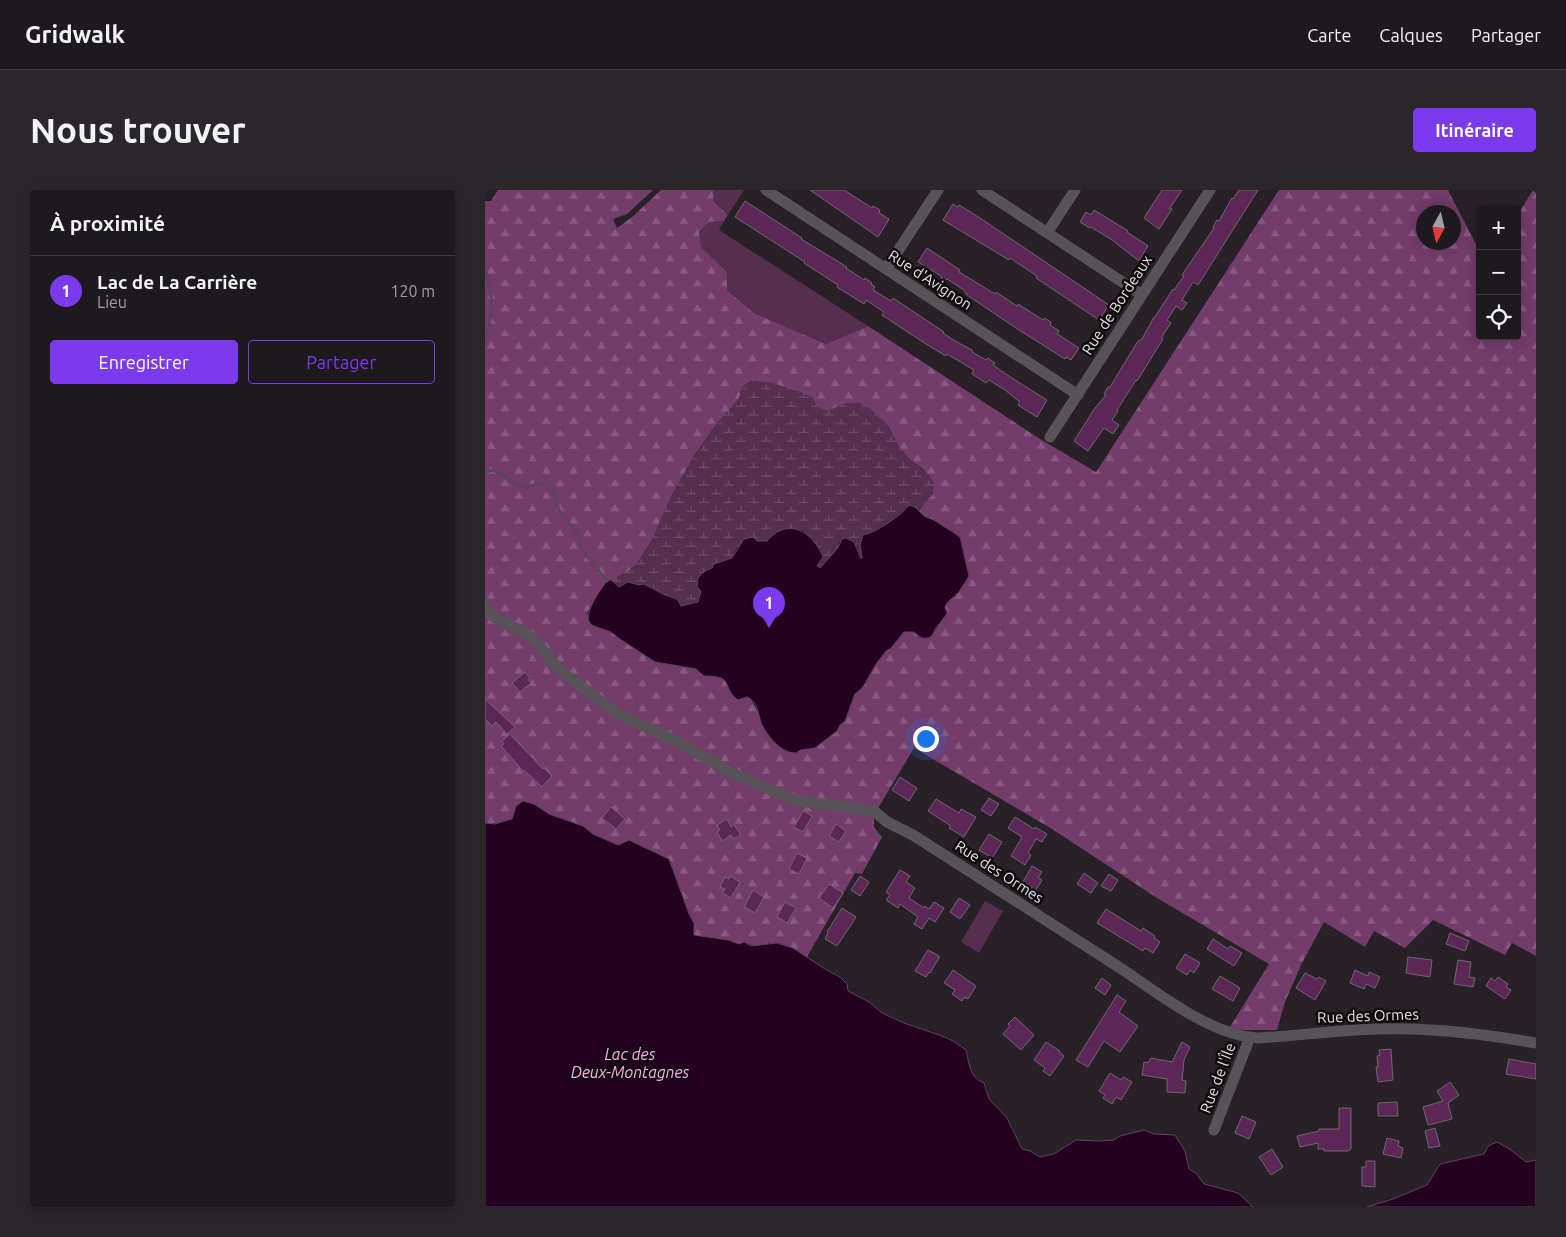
<!DOCTYPE html>
<html lang="fr">
<head>
<meta charset="utf-8">
<style>
  :root { --surface:#1e191d; --page:#2b262a; --text:#f1f3f6; --muted:#a1a0a4; --line:#3c383b; --accent:#7c3aed }
  body { margin:0; font-family:Ubuntu,sans-serif; background:var(--page); color:var(--text) }
  .controls { position:absolute; right:15px; top:15px; display:grid; overflow:hidden; border-radius:5px; box-shadow:0 2px 12px #0003 }
  .controls button { width:45px; height:45px; display:grid; place-items:center; padding:0; border:0; border-bottom:1px solid var(--line); background:var(--surface); color:var(--text); font:25px sans-serif }
  .compass { position:absolute; left:931px; top:15px; width:45px; height:45px; border-radius:50%; background:var(--surface); box-shadow:0 2px 12px #0003; rotate:188deg }
  .you { position:absolute; left:440px; top:548px; width:18px; height:18px; margin:-12px; border:4px solid #fff; border-radius:50%; background:#1a73e8; box-shadow:0 0 0 8px #1a73e833 }
  .badge { display:grid; place-items:center; width:32px; height:32px; border-radius:50%; background:var(--accent); color:#fff; font-size:16px; font-weight:700 }
  .pin { position:absolute; translate:-50% -41px; filter:drop-shadow(0 1px 2px #0008) }
  .pin::after { content:''; position:absolute; top:26px; width:18px; height:15px; background:inherit; clip-path:polygon(0 0,100% 0,50% 100%) }
  .list { margin:0; padding:0; list-style:none }
  h2 { display:flex; justify-content:space-between; align-items:center; height:65px; margin:0; padding:0 20px; font-size:21px }
  h2 small { font-size:16px; font-weight:400; color:var(--muted) }
  .list li { display:grid; grid-template-columns:32px 1fr auto; gap:15px; align-items:center; box-sizing:border-box; height:70px; padding:0 20px; border-top:1px solid var(--line) }
  .list b { display:block; font-size:19px; white-space:nowrap }
  .list p { margin:0; font-size:16px; white-space:nowrap; color:var(--muted) }
  .list em { font-size:16px; font-style:normal; color:var(--muted) }
  .actions { display:flex; gap:10px; padding:15px 20px }
  .actions a { flex:1; padding:11px 0; border:1px solid var(--accent); border-radius:5px; text-align:center; font-size:18px; color:var(--accent) }
  .actions .main { background:var(--accent); color:#fff }
  .icon { flex:none; width:28px; height:28px; fill:none; stroke:currentColor; stroke-width:2; stroke-linecap:round; stroke-linejoin:round }
  .map { position:relative; flex:none; width:1051px; height:1017px; overflow:hidden; border-radius:5px }
  header { display:flex; align-items:center; gap:30px; box-sizing:border-box; height:70px; padding:0 25px; background:var(--surface); border-bottom:1px solid var(--line) }
  header strong { font-size:24px }
  nav { display:flex; gap:28px; margin-inline-start:auto; font-size:18px }
  .intro { display:flex; align-items:center; justify-content:space-between; box-sizing:border-box; height:120px; padding:0 30px }
  h1 { margin:0; font-size:35px }
  .button { padding:12px 22px; border-radius:5px; background:var(--accent); color:#fff; font-size:18px; font-weight:700 }
  main { display:flex; gap:30px; padding:0 30px }
  aside { flex:1; background:var(--surface); border-radius:5px; box-shadow:0 2px 12px #0003 }
  .map>svg:first-child { display:block }
</style>
</head>
<body>
<header>
<strong>Gridwalk</strong>
<nav><a>Carte</a><a>Calques</a><a>Partager</a></nav>
</header>
<div class="intro"><h1>Nous trouver</h1><a class="button">Itinéraire</a></div>
<main>
<aside>
<h2>À proximité<small></small></h2>
<ul class="list">
<li><span class="badge">1</span><div><b>Lac de La Carrière</b><p>Lieu</p></div><em>120 m</em></li>
</ul>
<div class="actions"><a class="main">Enregistrer</a><a>Partager</a></div>
</aside>
<div class="map">
<svg width="1051" height="1017" viewBox="0 0 1051 1017">
  <defs>
    <pattern id="forest-firs" width="22" height="20" patternUnits="userSpaceOnUse" patternTransform="scale(1.25)"><rect width="22" height="20" fill="#733c6b"/><path d="M5 1l3.5 6h-7zM16 11l3.5 6h-7z" fill="#875880"/></pattern>
    <pattern id="wetland-marsh" width="20" height="14" patternUnits="userSpaceOnUse" patternTransform="scale(1.25)"><rect width="20" height="14" fill="#562f50"/><path d="M1 5h8M5 5V1M11 12h8M15 12V8" fill="none" stroke="#6e4d69"/></pattern>
  </defs>
  <rect width="100%" height="100%" fill="#282127"/>
  <path fill="#562f50" d="M229,0h30l-16,25 -16,-14z
    M239,31l-5,9 149,96 -42,18 -72,-31 -27,-23v-18l-26,-25 -2,-15 10,-10z
    M500,711l18,10 -24,42 -18,-11z"/>
  <path fill="url(#forest-firs)" fill-rule="evenodd" d="M13,0h155l-26,24 -14,5 4,9 15,-11 29,-27h53l-1,11 15,14 -4,6 -15,1 -10,10 2,15 26,25v18l27,23 72,31 42,-18 172,113 56,33 183,-282h169l32,62v84h37v-120l16,-26h3v766l-24,-13 -7,12 -72,-35 -28,28 -31,-17 -9,16 -41,-25 -23,43 -16,37 -8,28h-34l-13,-3 39,-63 -112,-66 -105,-69 -138,-81 -40,67v12l8,10 -20,37 -7,-1 -48,84c-9,-6 -19,-13 -30,-14 -13,-1 -20,6 -33,-1l-5,2 -11,-4 -34,-5v-12l-5,-9 -20,-55c-14,-6 -35,-18 -51,-14l-25,-11 -10,-8 -34,-12 -15,-10 -18,2 -4,13c-9,4 -17,5 -27,4v-622h6zM938,22h30v30h-30zM257,197l45,2 13,3 12,6 8,11 7,2 21,-8 21,5 20,19 10,20 8,10 17,13 9,24 -10,11 -4,7c12,11 29,14 41,25l4,14 1,12 3,7 -2,12 -19,21 -2,4 2,4 -15,25 -12,2 -6,-6h-10l-13,16 -5,3 -10,13 -13,23 -8,7 -10,27 -5,4 -3,6 -22,17 -14,2 -43,-38 -8,-14 -3,-1 -9,3 -3,-3 -11,-19 -24,-5 -4,-4 -6,-2 -35,-5 -38,-25 -5,-5 -21,-8 -4,-11 20,-32 4,-1 4,2 1,-4 14,-8 7,-7 15,-23 19,-43 23,-41 21,-30 24,-27z"/>
  <path fill="url(#wetland-marsh)" d="M266,190l21,3 28,9 12,6 8,11 7,2 21,-8h12l9,5 20,19 10,20 8,10 23,19 4,8 -1,10 -10,11 -4,7 -4,-5c-19,6 -32,25 -52,28l-2,18 1,4 -1,2 -4,-13 -18,-4 -1,6 -18,20 -3,-2 5,-5 -1,-10 -18,-21c-15,1 -26,-1 -36,11h-10l-20,6 -5,11 -18,6c-7,12 -16,3 -17,23l4,4 -3,11 -17,4 -7,-8 -11,-4 -13,-8 -11,-1 -11,-3 -10,5 -3,-5 1,-4 14,-8 7,-7 15,-23 19,-43 19,-34 25,-37 24,-27 3,-12z"/>
  <path fill="#250121" stroke="#5f445c" d="M424,315l6,2 9,9 10,4 26,17 9,39 -10,16 -12,11 -2,4 2,7 -12,15 -3,7c-8,5 -12,1 -18,-4h-10l-13,16 -5,3 -10,13 -13,23 -8,7 -10,27 -5,4 -3,6 -22,17 -14,2 -5,3c-14,0 -26,-14 -33,-26 -5,-9 -4,-26 -16,-30l-9,3c-18,-14 -2,-24 -34,-24l-8,-7 -41,-7 -38,-25c-7,-8 -16,-7 -25,-12 -12,-8 9,-36 15,-44l4,-1 8,7 9,-5 11,3 5,-1 19,10 11,4 4,2 3,6 17,-4 3,-11 -4,-4 1,-9 7,-7 7,-3 2,-4 18,-6 12,-19 9,-2 4,4h10c21,-25 46,-9 56,16l-6,9 3,2 18,-20 4,-9 4,-1 8,4 7,17 1,-2 -2,-12 3,-10c13,-2 39,-20 46,-30z
    M38,611l11,3 15,10 34,12 10,8 25,11 11,-5 40,19 20,55 5,9v12l34,5 11,4 5,-2 7,4 26,-3 16,5 32,21 15,8 7,7 1,7 21,11 13,11 22,10 38,13 11,5 13,9c3,13 4,28 18,33l5,16 18,19 15,31 8,2 10,6 14,-3 22,-14 24,1 14,-1 6,-4 24,-6 10,4 21,1 10,16 4,18 7,4 8,11 34,9 15,14h-768v-384l10,1 17,-5 4,-13z
    M1012,952l14,8 15,12 10,-2v47h-169l26,-8 34,-14 13,-21 44,-10 4,-8z"/>
  <g fill="none" stroke-linecap="round" stroke-linejoin="round">
    <path stroke="#5f445c" stroke-width="3" d="M0,81c9,22 8,46 0,68
      M0,282l9,-2 21,14 8,3 27,-5c5,7 4,15 7,23 3,11 12,17 19,26v4l4,4 1,10 26,32"/>
  </g>
  <path fill="#5c2756" stroke="#70676e" d="M325,0h34l28,18 1,-2 7,4 -1,3 10,6 -11,18z
    M677,0h20l-12,18 2,1 -13,20 -15,-11z
    M754,0h19l-60,95 -5,-3 -11,18 5,3 -5,7 -6,-4 -9,14 4,3 -10,15 2,1 -26,42 -1,-1 -19,30 1,1 -6,9 7,5 -6,9 -9,-6 -16,23 -14,-10 21,-33 11,-13 -2,-1 4,-7h2l28,-46 4,-2 12,-22h1l18,-28 1,1 10,-14 -2,-1 32,-47 -1,-1 4,-7 2,1 13,-23 1,1z
    M260,11l57,37 -1,1 46,28 -1,1 18,12 1,-2 7,5 -1,1 4,3 -2,3 18,11 2,-3 51,34 -1,1 12,8 17,9v2l14,8 2,-2 7,5 -2,1 4,4 21,14 29,18 -10,17 -19,-12 2,-3 -15,-12 -16,-10 -3,3 -14,-9 2,-4 -27,-16 -1,2 -20,-12 -44,-29 2,-3 -18,-12 -2,4 -27,-17 1,-2 -34,-22 1,-1 -70,-45z
    M468,14l4,3 2,-2 21,13 129,87 -10,15 -63,-42 1,-2 -27,-18 -1,2 -66,-40z
    M609,20l34,21 -1,1 21,14 -9,15 -27,-21 -21,-13 -1,1 -10,-6 6,-10 5,3z
    M442,58l33,22 -1,2 36,22 1,-2 21,14 1,-2 25,16 1,-2 7,4 -1,3 9,6 -2,3 22,14 -8,12 -5,-3 -1,2 -49,-31 -49,-33 -3,-5 -17,-11 -5,2 -1,-5 -23,-14z
    M40,482l5,6 -2,2 3,3 -11,9 -8,-9z
    M0,509l30,28 -8,7 -11,-12 -4,4 -7,-7z
    M25,544l33,35 1,-1 8,8 -10,11 -18,-17 -1,1 -22,-25 3,-2 -2,-3z
    M415,587l17,11 -8,13 -17,-11z
    M504,608l10,6 -8,12 -10,-6z
    M451,609l23,14 2,-4 15,8 -12,20 -15,-9 2,-2 -23,-15z
    M126,617l14,12 -9,10 -14,-11z
    M318,621l9,5 -9,16 -9,-5z
    M530,627l19,12 1,-2 12,7 -5,8 -6,-3 -8,14 3,2 -6,10 -14,-9 11,-19 -14,-9z
    M242,629l4,8 3,-2 7,10 -8,4 -2,-4 -9,6 -5,-9 3,-2 -3,-5z
    M351,634l10,7 -7,11 -10,-6z
    M504,644l13,8 -10,16 -13,-8z
    M312,663l10,5 -8,16 -10,-5z
    M547,676l10,6 -4,6 4,2 -6,10 -13,-8z
    M415,680l10,6 -4,6 9,6 -6,10 15,10 1,-2 4,3 5,-7 10,6 -9,14 -6,-4 -7,11 -8,-5 4,-7 -18,-13 -2,4 -12,-8 4,-5 -4,-3z
    M599,683l14,10 -7,10 -14,-9z
    M624,684l9,6 -7,11 -10,-5z
    M245,686l10,6 -9,16 -9,-5 3,-4 -5,-2 5,-10 4,2z
    M375,686l9,6 -9,14 -9,-6z
    M344,694l14,9 -10,15 -14,-10z
    M268,700l11,7 -9,16 -11,-6z
    M474,708l11,7 -10,14 -10,-7z
    M300,712l11,6 -9,15 -10,-6z
    M357,718l14,9 -19,29 -12,-7 3,-6 -1,-1z
    M621,719l35,22 2,-3 12,8 -1,2 6,4 -7,11 -8,-5 -2,3 -46,-28z
    M965,743l19,8 -4,10 -19,-7z
    M728,749l15,10 2,-3 12,7 -8,13 -27,-17z
    M443,760l11,6v2l-9,15 -1,-1 -3,5 -11,-6z
    M700,764l15,9 -6,10 -4,-3 -3,5 -11,-7z
    M923,767l24,3 -2,17 -24,-4z
    M973,770l13,2 -2,15 6,1 -2,9 -19,-3z
    M468,780l23,16 -8,13 -4,-2 -2,4 -10,-7 3,-4 -11,-7z
    M870,780l13,6 1,-4 11,5 -5,11 -9,-4 -2,5 -14,-6z
    M820,783l12,6 2,-2 7,4 -11,19 -19,-12z
    M735,786l20,12 -7,13 -21,-12z
    M1013,787l10,7 -2,3 5,3 -6,9 -19,-13 5,-8 4,3z
    M617,788l9,7 -6,10 -10,-7z
    M632,805l9,6 -7,11 19,14 -18,26 -16,-11 -16,26 -12,-7z
    M530,827l19,18 -13,15 -18,-16 7,-8 -2,-2z
    M561,852l14,9 -1,1 5,4 -14,20 -7,-5 2,-3 -11,-8z
    M697,852l8,5 -6,13 -2,20 4,1 -1,12 -18,-1v-13l-25,-4 2,-13 4,1 3,-5 21,4z
    M906,859l2,31 -15,2 -2,-15h2l-1,-11 3,-1 -1,-5z
    M1024,869l27,5v15l-30,-5z
    M625,883l11,7 2,-3 9,5 -11,18 -5,-3 -4,7 -9,-6 2,-3 -6,-4z
    M965,892l9,13 -11,8 4,16 -24,6 -5,-18 20,-6 -6,-10z
    M912,912l1,14h-20v-13z
    M854,918h12v41l-3,2h-24v-2h-6v-6l-18,4 -3,-11 22,-5v-2h20z
    M757,926l14,6 -7,17 -14,-6z
    M950,938l5,18 -11,2 -4,-17z
    M902,948l12,3 -1,5 5,2 -2,10 -18,-4z
    M787,959l11,18 -12,8 -12,-18z
    M881,971h9v26l-13,-1v-19h4z"/>
  <g fill="none" stroke-linecap="round" stroke-linejoin="round">
    <path stroke="#575356" stroke-width="11" d="M281,0l312,205
      M497,0l160,105
      M562,43l28,-43
      M401,79l52,-79
      M565,247l160,-247
      M0,417c12,19 32,17 48,32 10,10 17,22 28,32l55,42 60,28 56,32 62,27 80,11 13,11 26,13c66,42 132,85 198,127 43,27 96,73 147,76 51,-3 102,-11 153,-9 42,1 84,7 125,14
      M729,940l36,-93"/>
  </g>
  <g text-anchor="middle" stroke-width="5" stroke-linejoin="round" paint-order="stroke">
    <g font-size="15" fill="#e6e1e5" stroke="#0f0c0e">
      <text transform="translate(445 90) rotate(33)" y="5">Rue d'Avignon</text>
      <text transform="translate(632 115) rotate(-57)" y="5">Rue de Bordeaux</text>
      <text transform="translate(514 682) rotate(33)" y="5">Rue des Ormes</text>
      <text transform="translate(883 826) rotate(-2)" y="5">Rue des Ormes</text>
      <text transform="translate(733 888) rotate(-69)" y="5">Rue de l'Île</text>
    </g>
    <g font-size="16" font-style="italic" fill="#ffacf2" stroke="#0f0c0e">
      <text x="145" y="870">Lac des<tspan x="145" dy="18">Deux-Montagnes</tspan></text>
    </g>
  </g>
</svg>
<div class="controls">
<button>+</button>
<button>−</button>
<button><svg class="icon" aria-label="locate" viewBox="0 0 24 24"><circle cx="12" cy="12" r="6"/><path d="M12 2v4M12 18v4M2 12h4M18 12h4"/></svg></button>
</div>
<svg class="compass" viewBox="-18 -18 36 36"><path d="M0-13l5 13h-10z" fill="#e53935"/><path d="M0 13l5-13h-10z" fill="#a1a0a4"/></svg>
<div class="you"></div>
<div class="pin badge" style="left:284px;top:438px">1</div>
</div>
</main>
</body>
</html>
